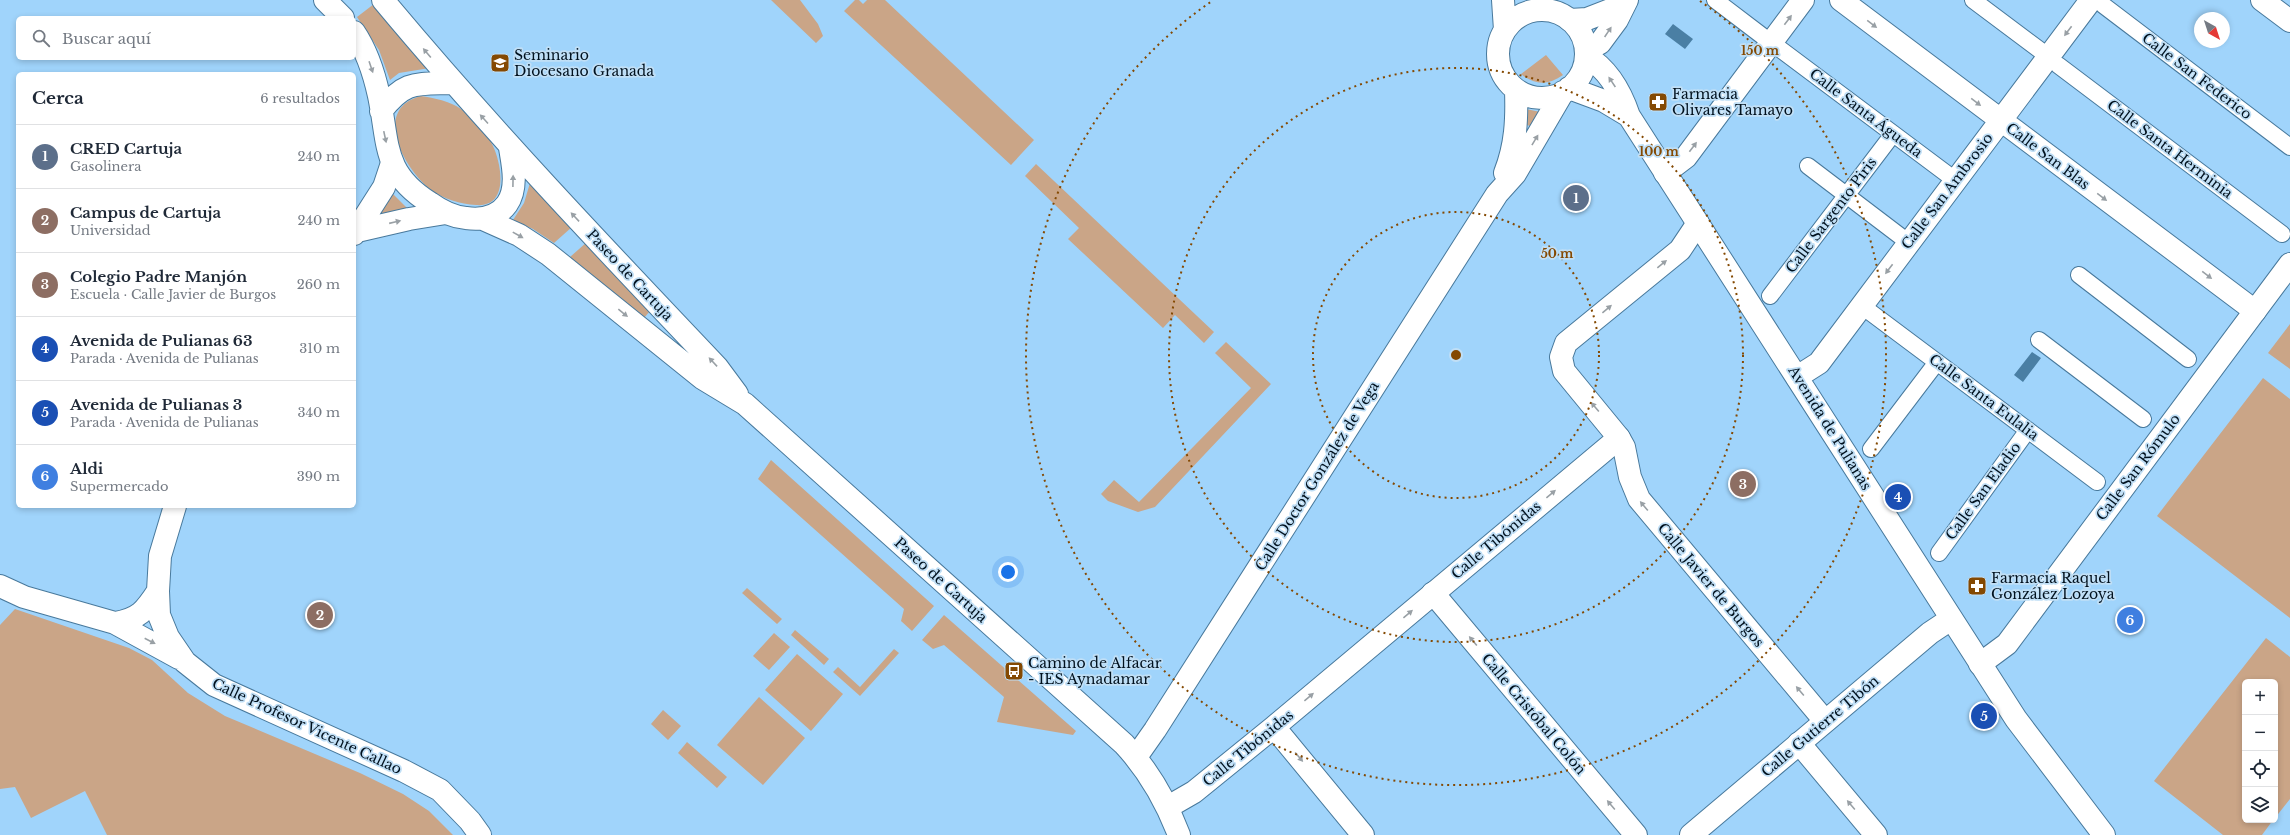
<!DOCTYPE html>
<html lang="es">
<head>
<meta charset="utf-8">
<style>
  :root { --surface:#fff; --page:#f6f6f7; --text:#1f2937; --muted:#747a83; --line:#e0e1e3; --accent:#ea580c }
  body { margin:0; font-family:"Libre Baskerville",serif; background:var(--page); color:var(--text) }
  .controls { position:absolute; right:12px; bottom:12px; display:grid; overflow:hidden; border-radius:6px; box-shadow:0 2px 6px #0003 }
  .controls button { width:36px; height:36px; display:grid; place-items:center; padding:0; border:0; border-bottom:1px solid var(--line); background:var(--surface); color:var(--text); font:20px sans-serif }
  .compass { position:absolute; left:2194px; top:12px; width:36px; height:36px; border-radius:50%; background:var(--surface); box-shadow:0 2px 6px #0003; rotate:141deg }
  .you { position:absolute; left:1008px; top:572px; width:14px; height:14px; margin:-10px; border:3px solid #fff; border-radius:50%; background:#1a73e8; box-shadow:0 0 0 6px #1a73e833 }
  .badge { display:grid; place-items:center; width:26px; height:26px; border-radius:50%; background:var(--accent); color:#fff; font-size:13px; font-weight:700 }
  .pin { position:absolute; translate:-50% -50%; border:2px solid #fff; box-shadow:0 1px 4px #0006 }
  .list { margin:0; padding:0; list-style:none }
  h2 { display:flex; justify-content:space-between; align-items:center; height:52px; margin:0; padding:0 16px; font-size:17px }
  h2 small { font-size:13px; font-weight:400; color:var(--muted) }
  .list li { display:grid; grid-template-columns:26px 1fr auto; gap:12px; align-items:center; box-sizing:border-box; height:64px; padding:0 16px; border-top:1px solid var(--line) }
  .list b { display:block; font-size:15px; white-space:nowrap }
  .list p { margin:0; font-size:13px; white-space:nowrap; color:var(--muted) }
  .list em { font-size:13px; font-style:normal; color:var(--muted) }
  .icon { flex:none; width:22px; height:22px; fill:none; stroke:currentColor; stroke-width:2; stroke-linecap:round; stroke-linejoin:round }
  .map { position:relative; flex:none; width:2290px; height:835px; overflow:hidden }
  .search { position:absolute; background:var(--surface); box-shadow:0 2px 6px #0003; left:16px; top:16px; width:340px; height:44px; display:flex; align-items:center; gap:10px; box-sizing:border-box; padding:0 14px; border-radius:6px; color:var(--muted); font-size:15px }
  .panel { position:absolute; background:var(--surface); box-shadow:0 2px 6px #0003; left:16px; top:72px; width:340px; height:436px; border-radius:6px }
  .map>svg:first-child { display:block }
</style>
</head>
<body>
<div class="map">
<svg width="2290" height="835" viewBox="0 0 2290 835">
  <rect width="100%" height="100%" fill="#a0d4fb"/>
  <path fill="#caa587" d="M771,0h29l18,24 5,12 -7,7z
    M855,0h4l4,4 4,-4h18l149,140 -23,25 -167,-154z
    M374,4l56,64 -31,5 -9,7 -11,-30 -22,-33z
    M1546,55l17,20c-14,10 -28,11 -42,-1z
    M421,96c13,2 29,5 40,13 12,9 26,23 32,37 9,19 16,62 -17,59 -16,-1 -32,-6 -45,-15 -27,-21 -60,-81 -10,-94z
    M1526,109l19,4 -8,15 -14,-4z
    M1036,164l178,168 -10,11 -29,-28 -12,13 -95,-89 11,-11 -54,-52z
    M530,183l42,44 -18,16 -21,-14 -20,-9 11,-17z
    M391,192l18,18 -35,9z
    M587,242l63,69 -6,7 -74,-61z
    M2290,324v45l-22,-16z
    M1226,342l45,42 -116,123 -17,5 -30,-11 -7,-7 13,-14 25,22 112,-114 -36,-35z
    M2263,378l27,21v219l-133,-102z
    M771,460l163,146 -22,25 -11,-10 3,-12 -146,-130z
    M747,588l35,31 -5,5 -35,-31z
    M15,609l114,39 23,12 36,33 37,23 135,57 43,21 26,17 24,24h-346l-22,-44 -54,27 -16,-31 -15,2v-164z
    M944,615l132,116 -3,4 -76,-13 7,-25 -60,-52 -11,4 -11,-9z
    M795,630l34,29 -5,6 -33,-30z
    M774,633l16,14 -21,23 -16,-14z
    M2266,638l24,19v142l-15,19v-136h-30v138h28l-11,15h-39l-69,-54z
    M894,649l5,4 -39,43 -27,-24 5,-5 22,20z
    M797,654l46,40 -32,37 -46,-41z
    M759,697l46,41 -42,47 -46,-40z
    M663,710l18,16 -13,14 -17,-16z
    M687,742l40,35 -10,11 -39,-35z"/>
  <path fill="#4a7fa4" d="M1673,24l20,15 -8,10 -20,-15z
    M2032,352l9,6 -18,24 -9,-7z"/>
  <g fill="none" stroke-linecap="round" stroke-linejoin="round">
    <g stroke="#48799c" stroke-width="18">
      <path id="pedestrian" d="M1715,0l50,38
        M1973,0l72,54
        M2103,5l187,142
        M1780,49l171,128
        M2058,65l224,169
        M1808,166l96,73
        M2079,275l109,84
        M1770,296l123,-162
        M1870,312l227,170
        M2039,340l104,79
        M1871,449l66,-87
        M1939,553l89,-123"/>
    </g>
    <g stroke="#48799c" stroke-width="24">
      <path id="minor" d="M1841,0l414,311
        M1570,20l17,-1 36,-14
        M1586,51l14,-8 17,-23 10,-20
        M1797,377l22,-14 272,-363
        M1619,438l5,9 6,30 9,22 186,222
        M1433,593l203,242
        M1799,743l77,92"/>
    </g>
    <g stroke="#48799c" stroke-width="24">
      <path id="tertiary" d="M2262,0l28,21
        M1665,173l21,-16 117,-157
        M357,231l52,-12 37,-6
        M354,234l30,-47 8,-24
        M175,506l-15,50 -2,35 1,24 9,22 17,25 29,23 190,86 36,19 30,31 10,14
        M0,586l24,11 91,26 64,35
        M115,623c24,-4 30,-12 43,-32
        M1274,727l89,108
        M1168,807l26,-15 80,-65 345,-289 -55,-67 -3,-14 5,-14 114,-93 18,-27
        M1691,835l239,-202 21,-14"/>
    </g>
    <g stroke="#48799c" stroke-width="24">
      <path id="secondary" d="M1980,664l27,-20 283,-380"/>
    </g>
    <g stroke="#48799c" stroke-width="24">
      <path id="primary" d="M325,0l18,18
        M383,0c106,127 220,247 334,367l20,27
        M1503,0l2,30
        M1498 54a44 44 0 1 1 88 0a44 44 0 1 1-88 0Z
        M354,32c13,19 20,41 25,64 10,48 3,77 51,107 11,8 22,14 36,15 15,2 31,0 41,-14 11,-16 6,-38 3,-56
        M1586,56c22,13 35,36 43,60l387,603 88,116
        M1569,88l35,13 25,15
        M381,111c24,-31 35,-27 71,-28
        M1505,173c11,-28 12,-54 11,-83
        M483,219l36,16 29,19 154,124 43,26 379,340c25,27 42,57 55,91
        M1136,757l19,-27 342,-536 18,-20 48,-82"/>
    </g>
    <use href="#pedestrian" stroke="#fff" stroke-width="16"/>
    <use href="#minor" stroke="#fff" stroke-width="22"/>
    <use href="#tertiary" stroke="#fff" stroke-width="22"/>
    <use href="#secondary" stroke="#fff" stroke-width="22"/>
    <use href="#primary" stroke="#fff" stroke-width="22"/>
  </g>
  <defs><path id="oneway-solid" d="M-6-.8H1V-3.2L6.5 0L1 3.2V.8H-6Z"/></defs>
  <g fill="#99a0a5">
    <use href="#oneway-solid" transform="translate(1788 20) rotate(-53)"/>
    <use href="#oneway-solid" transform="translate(1872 24) rotate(37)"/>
    <use href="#oneway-solid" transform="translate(2068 31) rotate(127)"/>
    <use href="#oneway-solid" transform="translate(1608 32) rotate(-56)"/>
    <use href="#oneway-solid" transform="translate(427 53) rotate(-130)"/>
    <use href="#oneway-solid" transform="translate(371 67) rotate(71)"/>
    <use href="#oneway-solid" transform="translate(1612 82) rotate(-124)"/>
    <use href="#oneway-solid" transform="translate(1976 102) rotate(37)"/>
    <use href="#oneway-solid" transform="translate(484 119) rotate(-132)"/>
    <use href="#oneway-solid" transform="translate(385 137) rotate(78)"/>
    <use href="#oneway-solid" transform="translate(1535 140) rotate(-59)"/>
    <use href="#oneway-solid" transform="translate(1693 147) rotate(-53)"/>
    <use href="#oneway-solid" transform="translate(513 181) rotate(-89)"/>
    <use href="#oneway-solid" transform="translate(2102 197) rotate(37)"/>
    <use href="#oneway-solid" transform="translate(575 217) rotate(-133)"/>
    <use href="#oneway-solid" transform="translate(395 222) rotate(-13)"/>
    <use href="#oneway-solid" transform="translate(518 235) rotate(29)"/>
    <use href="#oneway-solid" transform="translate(1662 264) rotate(-39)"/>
    <use href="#oneway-solid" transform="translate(1889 269) rotate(127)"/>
    <use href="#oneway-solid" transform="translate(2207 275) rotate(37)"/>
    <use href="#oneway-solid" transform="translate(1607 309) rotate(-40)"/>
    <use href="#oneway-solid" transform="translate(623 313) rotate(39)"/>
    <use href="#oneway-solid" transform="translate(713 362) rotate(-133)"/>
    <use href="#oneway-solid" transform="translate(1595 407) rotate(-130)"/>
    <use href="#oneway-solid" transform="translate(1551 494) rotate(-40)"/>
    <use href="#oneway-solid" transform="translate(1644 506) rotate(-130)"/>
    <use href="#oneway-solid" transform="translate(1408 614) rotate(-40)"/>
    <use href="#oneway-solid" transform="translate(150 641) rotate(27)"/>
    <use href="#oneway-solid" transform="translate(1473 641) rotate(-130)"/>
    <use href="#oneway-solid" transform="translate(1800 691) rotate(-130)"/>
    <use href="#oneway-solid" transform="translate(1309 697) rotate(-40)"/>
    <use href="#oneway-solid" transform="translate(1299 757) rotate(50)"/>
    <use href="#oneway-solid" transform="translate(1611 805) rotate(-130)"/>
    <use href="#oneway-solid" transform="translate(1851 805) rotate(-130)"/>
  </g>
  <g fill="none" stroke="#844902" stroke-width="2" stroke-dasharray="2 4">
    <circle cx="1456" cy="355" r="143"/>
    <circle cx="1456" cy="355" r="287"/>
    <path d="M1700 1A430 430 0 1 1 1212 1"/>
  </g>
  <defs>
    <g id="university-square" transform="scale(1)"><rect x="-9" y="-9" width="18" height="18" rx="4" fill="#844902" stroke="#c0dff6"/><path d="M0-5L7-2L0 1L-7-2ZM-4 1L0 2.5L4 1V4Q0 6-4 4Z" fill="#fff"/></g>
    <g id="pharmacy-square" transform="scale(1)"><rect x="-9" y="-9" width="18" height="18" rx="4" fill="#844902" stroke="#c0dff6"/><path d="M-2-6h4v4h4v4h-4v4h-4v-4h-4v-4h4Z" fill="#fff"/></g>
    <g id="bus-square" transform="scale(1)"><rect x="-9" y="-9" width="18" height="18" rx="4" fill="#844902" stroke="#c0dff6"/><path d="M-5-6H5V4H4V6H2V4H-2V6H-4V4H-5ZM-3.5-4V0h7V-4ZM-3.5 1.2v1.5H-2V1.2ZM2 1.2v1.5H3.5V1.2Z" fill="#fff"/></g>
  </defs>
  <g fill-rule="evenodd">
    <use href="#university-square" x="500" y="63"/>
    <use href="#pharmacy-square" x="1658" y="102"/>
    <use href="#pharmacy-square" x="1977" y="586"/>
    <use href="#bus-square" x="1014" y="671"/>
  </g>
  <g text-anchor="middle" stroke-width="3.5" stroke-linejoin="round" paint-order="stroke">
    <g font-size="14" fill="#00111e" stroke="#c0dff6" text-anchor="start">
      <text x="514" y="60">Seminario<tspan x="514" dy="16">Diocesano Granada</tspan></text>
      <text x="1672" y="99">Farmacia<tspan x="1672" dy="16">Olivares Tamayo</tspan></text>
      <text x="1991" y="583">Farmacia Raquel<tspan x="1991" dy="16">González Lozoya</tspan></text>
      <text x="1028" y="668">Camino de Alfacar<tspan x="1028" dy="16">- IES Aynadamar</tspan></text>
    </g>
    <g font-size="14" fill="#00111e" stroke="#c0dff6">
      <text transform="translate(2197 76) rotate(37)" y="5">Calle San Federico</text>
      <text transform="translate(1866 113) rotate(37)" y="5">Calle Santa Águeda</text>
      <text transform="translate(2170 149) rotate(37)" y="5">Calle Santa Herminia</text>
      <text transform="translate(2048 156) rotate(37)" y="5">Calle San Blas</text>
      <text transform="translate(1947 191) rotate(-53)" y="5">Calle San Ambrosio</text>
      <text transform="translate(1831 215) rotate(-53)" y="5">Calle Sargento Piris</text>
      <text transform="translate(630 275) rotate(47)" y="5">Paseo de Cartuja</text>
      <text transform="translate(1984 397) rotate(37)" y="5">Calle Santa Eulalia</text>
      <text transform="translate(1830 428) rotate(58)" y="5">Avenida de Pulianas</text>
      <text transform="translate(2138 467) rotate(-53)" y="5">Calle San Rómulo</text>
      <text transform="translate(1317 476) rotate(-58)" y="5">Calle Doctor González de Vega</text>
      <text transform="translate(1983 491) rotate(-54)" y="5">Calle San Eladio</text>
      <text transform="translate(1496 540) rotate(-40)" y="5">Calle Tibónidas</text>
      <text transform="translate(941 580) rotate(42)" y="5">Paseo de Cartuja</text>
      <text transform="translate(1711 585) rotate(50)" y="5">Calle Javier de Burgos</text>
      <text transform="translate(1534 714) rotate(50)" y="5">Calle Cristóbal Colón</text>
      <text transform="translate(307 726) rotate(25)" y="5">Calle Profesor Vicente Callao</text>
      <text transform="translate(1820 726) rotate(-40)" y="5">Calle Gutierre Tibón</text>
      <text transform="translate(1248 748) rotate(-39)" y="5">Calle Tibónidas</text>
    </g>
  </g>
  <circle cx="1456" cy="355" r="6" fill="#844902" stroke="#c0dff6" stroke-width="2"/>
  <g font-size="12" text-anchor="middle" font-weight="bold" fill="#844902" stroke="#c0dff6" stroke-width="3.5" stroke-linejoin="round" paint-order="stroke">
    <text x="1760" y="55">150 m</text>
    <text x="1659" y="156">100 m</text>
    <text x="1557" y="258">50 m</text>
  </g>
</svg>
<div class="controls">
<button>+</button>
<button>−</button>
<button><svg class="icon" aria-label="locate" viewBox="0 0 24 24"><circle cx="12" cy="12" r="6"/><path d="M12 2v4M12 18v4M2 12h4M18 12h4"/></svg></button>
<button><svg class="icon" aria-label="layers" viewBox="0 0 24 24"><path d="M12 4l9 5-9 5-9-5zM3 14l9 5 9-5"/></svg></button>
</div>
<svg class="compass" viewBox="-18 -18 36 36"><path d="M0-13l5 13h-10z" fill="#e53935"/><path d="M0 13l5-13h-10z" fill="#747a83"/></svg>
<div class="you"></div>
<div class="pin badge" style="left:1576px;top:198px;background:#5c6f8a">1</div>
<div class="pin badge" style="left:320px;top:615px;background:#8d6e63">2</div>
<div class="pin badge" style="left:1743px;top:484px;background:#8d6e63">3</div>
<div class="pin badge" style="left:1898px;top:497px;background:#1a4fb4">4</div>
<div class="pin badge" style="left:1984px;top:716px;background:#1a4fb4">5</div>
<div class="pin badge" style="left:2130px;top:620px;background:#3f7fe0">6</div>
<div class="search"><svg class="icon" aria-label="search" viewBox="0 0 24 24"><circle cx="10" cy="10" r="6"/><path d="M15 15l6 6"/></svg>Buscar aquí</div>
<section class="panel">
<h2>Cerca<small>6 resultados</small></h2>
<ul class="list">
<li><span class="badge" style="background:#5c6f8a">1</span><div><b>CRED Cartuja</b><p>Gasolinera</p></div><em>240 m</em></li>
<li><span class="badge" style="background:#8d6e63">2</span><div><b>Campus de Cartuja</b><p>Universidad</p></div><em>240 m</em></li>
<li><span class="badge" style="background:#8d6e63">3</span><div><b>Colegio Padre Manjón</b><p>Escuela · Calle Javier de Burgos</p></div><em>260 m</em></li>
<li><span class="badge" style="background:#1a4fb4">4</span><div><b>Avenida de Pulianas 63</b><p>Parada · Avenida de Pulianas</p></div><em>310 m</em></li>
<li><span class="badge" style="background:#1a4fb4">5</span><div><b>Avenida de Pulianas 3</b><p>Parada · Avenida de Pulianas</p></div><em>340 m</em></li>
<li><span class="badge" style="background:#3f7fe0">6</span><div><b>Aldi</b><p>Supermercado</p></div><em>390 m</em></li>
</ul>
</section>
</div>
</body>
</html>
